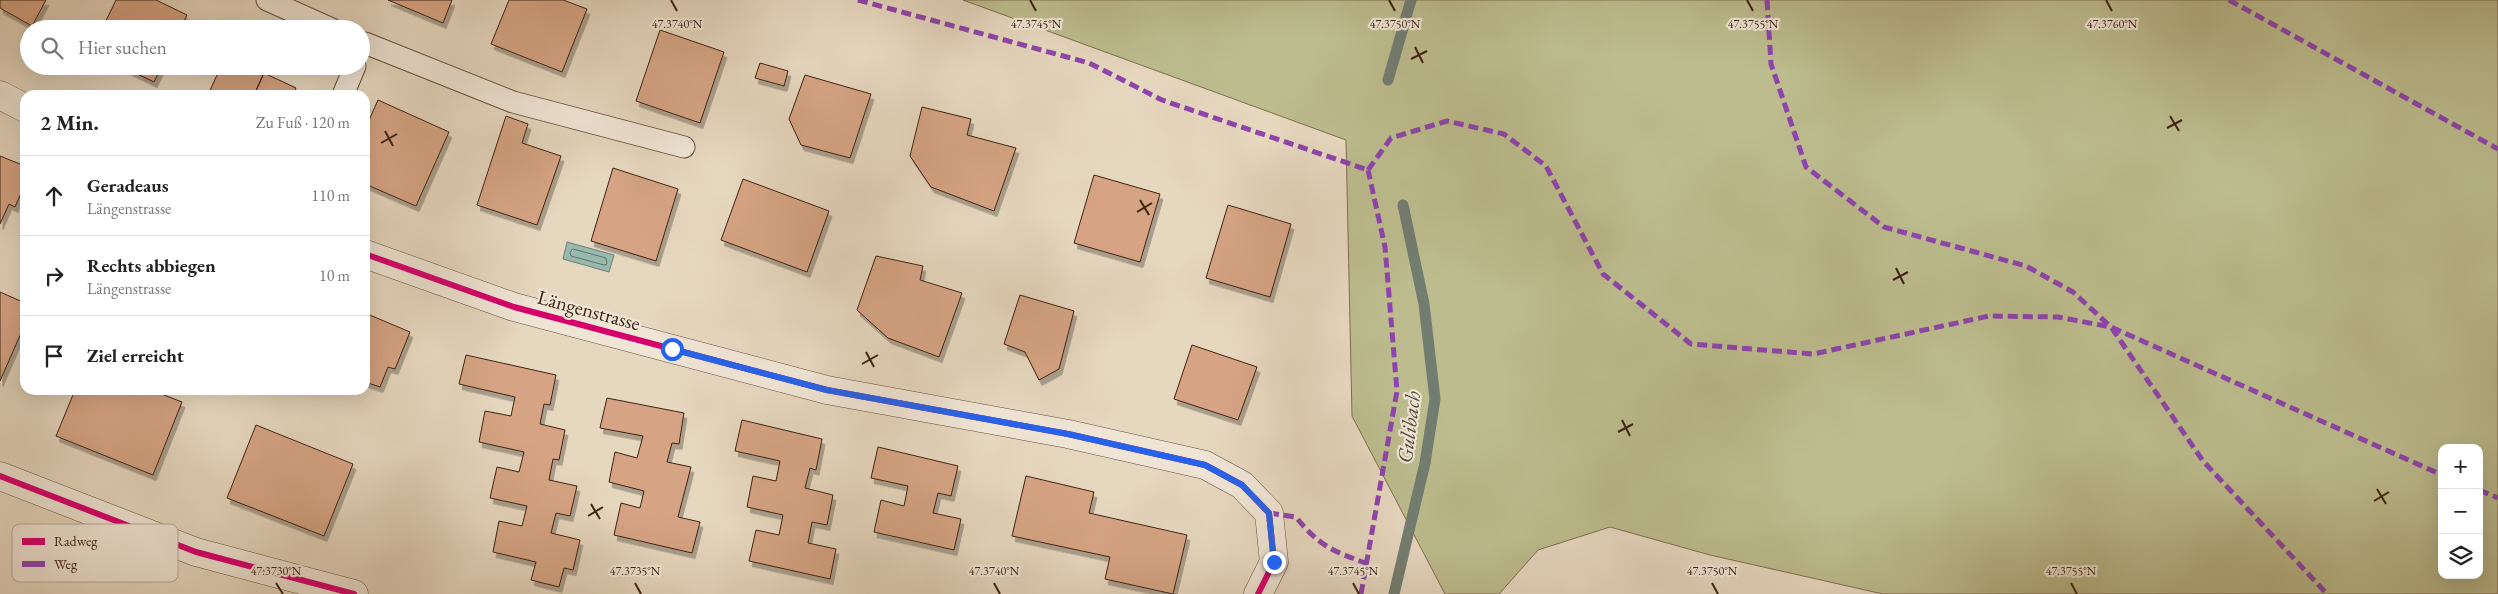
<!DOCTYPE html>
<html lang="de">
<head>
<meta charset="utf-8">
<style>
  :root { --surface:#fff; --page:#f2f2f2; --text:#222; --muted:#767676; --line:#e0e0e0 }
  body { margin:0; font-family:"EB Garamond",serif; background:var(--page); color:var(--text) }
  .controls { position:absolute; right:15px; bottom:15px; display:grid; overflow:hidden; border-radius:10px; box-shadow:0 5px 20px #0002 }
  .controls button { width:45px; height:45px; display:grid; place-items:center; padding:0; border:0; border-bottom:1px solid var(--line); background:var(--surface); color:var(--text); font:25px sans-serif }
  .stop { position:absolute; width:15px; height:15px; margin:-11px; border:4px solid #2563eb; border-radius:50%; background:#fff }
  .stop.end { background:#2563eb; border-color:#fff; box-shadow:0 1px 5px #0008 }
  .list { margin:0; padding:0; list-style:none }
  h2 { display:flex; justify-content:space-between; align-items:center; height:65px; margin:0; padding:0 20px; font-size:21px }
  h2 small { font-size:16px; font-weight:400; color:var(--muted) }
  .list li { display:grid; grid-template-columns:32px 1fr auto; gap:15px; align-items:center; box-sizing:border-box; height:80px; padding:0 20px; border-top:1px solid var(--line) }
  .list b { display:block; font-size:19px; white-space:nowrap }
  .list p { margin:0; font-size:16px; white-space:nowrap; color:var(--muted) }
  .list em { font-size:16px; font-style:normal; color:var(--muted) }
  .icon { flex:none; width:28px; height:28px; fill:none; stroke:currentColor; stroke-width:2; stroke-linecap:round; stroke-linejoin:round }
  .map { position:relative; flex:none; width:2498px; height:594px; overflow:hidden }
  .search { position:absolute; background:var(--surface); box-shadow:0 5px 20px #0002; left:20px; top:20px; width:350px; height:55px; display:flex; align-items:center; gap:12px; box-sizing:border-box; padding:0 18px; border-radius:28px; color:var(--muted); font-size:19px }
  .panel { position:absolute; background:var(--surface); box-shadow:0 5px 20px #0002; left:20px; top:90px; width:350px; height:305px; border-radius:15px }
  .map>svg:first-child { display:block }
</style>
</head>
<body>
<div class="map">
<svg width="2498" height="594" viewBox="0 0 2498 594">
  <defs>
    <filter id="shadow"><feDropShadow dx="3" dy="5.5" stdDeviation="0" flood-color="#0004"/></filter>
  </defs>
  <rect width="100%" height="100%" fill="#e6d7bf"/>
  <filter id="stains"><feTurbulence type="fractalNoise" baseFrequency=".004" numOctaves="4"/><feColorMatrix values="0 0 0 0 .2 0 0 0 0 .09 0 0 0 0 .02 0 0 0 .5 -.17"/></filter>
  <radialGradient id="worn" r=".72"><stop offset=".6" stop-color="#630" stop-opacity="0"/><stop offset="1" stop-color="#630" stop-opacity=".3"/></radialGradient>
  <path fill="#bcbc8e" stroke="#7c6f50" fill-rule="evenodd" d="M963,0h1535v594h-615l-173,-39 -100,-28 -72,23 -39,44h-54l-93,-178 -6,-276zM2442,448h37v127h-37z"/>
  <path fill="#96bab0" stroke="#727d71" d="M567,242l47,13 -5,17 -46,-13z"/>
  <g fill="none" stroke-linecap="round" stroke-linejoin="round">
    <path stroke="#6a6e61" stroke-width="1" d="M573,249l33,9 1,6 -3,1 -33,-9 -1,-3z"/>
    <path stroke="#727d71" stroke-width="11" d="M1388,80l23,-80
      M1394,594l31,-131 10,-64 -11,-95 -21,-99"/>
  </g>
  <path fill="#d6a484" stroke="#3d2212" filter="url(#shadow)" d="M0,0h46l-14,26 -32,-18z
    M116,0h40l31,15 -7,14h-78z
    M388,0h64l-9,23z
    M509,0h54l24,9 -25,63 -71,-28z
    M660,30l64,22 -24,71 -64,-22z
    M760,63l28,8 -4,15 -29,-8z
    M121,66h41l-8,16z
    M221,66h46l-13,29h-46z
    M264,73l32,15 -3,7h-39z
    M805,75l66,19 -21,64 -49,-13 -12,-26z
    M378,100l71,32 -33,74 -51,-22v-55z
    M922,107l49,12 -4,16 49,13 -22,63 -63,-24 -21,-31z
    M506,116l22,8 -6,19 39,13 -24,69 -60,-20z
    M0,156l25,10v18l-10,23 -6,-3 -9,20z
    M613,168l65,21 -22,72 -65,-20z
    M1094,175l66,19 -20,68 -66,-19z
    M743,179l86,32 -22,61 -86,-32z
    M1228,205l63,19 -21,73 -64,-19z
    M876,256l47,10 -3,14 42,13 -23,64 -51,-19 -31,-28z
    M0,292l25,11v21l-25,57z
    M1020,295l54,16 -15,58 -20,11 -14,-28 -21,-8z
    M365,313l45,19 -15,37 -7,-2 -8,20 -15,-5z
    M1192,345l65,22 -19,53 -64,-21z
    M466,355l90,20 -6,30 -6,-1 -4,20 25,6 -6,30 -6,-1 -4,21 28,6 -7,30 -14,-3 -5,20 29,7 -7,30 -9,-2 -5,19 -28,-7 5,-18 -43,-10 6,-31 23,5 5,-20 -37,-8 7,-31 22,5 5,-20 -45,-10 6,-31 26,5 4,-19 -56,-13z
    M75,390h76l31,12 -29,73 -97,-39z
    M607,398l77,15 -5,31 -7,-1 -5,19 24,5 -13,50 22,5 -8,31 -78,-18 7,-32 19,5 4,-17 -35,-9 6,-30 22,6 6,-22 -43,-8z
    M742,420l80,19 -6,31 -6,-2 -5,20 28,7 -6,30 -15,-3 -4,21 28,6 -6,30 -81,-18 7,-31 23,5 4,-20 -36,-8 6,-31 23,5 4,-20 -45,-10z
    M256,425l97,39 -29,72 -97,-38z
    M878,447l80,19 -7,30 -13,-3 -5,20 28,6 -7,31 -80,-18 7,-32 23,6 4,-20 -37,-8z
    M1026,476l68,16 -5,21 98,22 -14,59 -68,-15 5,-22 -98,-21z"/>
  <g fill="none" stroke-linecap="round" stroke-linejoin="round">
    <g stroke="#674f3d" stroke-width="23">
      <path id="service" d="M267,0l65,29
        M365,43l148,59 171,45
        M343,95l12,-29"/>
    </g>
    <g stroke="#674f3d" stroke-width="29">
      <path id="minor" d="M0,95l25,13
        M365,254l149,53 313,83 241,44 137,31 37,20 27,28 5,49 -16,32
        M0,476l196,76 158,42"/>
    </g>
    <use href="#service" stroke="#efe5d5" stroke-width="21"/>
    <use href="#minor" stroke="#efe5d5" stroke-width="28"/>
    <path stroke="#8e44ad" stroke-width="5" stroke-dasharray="10 5" stroke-linecap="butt" d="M858,0l231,63 73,37 206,70
      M1767,0l4,64 35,103 78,60 142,39 47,26 38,35 92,134 124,133
      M2229,0l269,149
      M1368,170l23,-32 56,-17 57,13 42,32 57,108 88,70 122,10 176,-38 69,1 53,10 331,148
      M2479,490l19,8
      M1269,513l27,4c24,30 37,34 72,47
      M1361,594l36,-203 -12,-144 -17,-77"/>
    <g stroke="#efe5d5" stroke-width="9">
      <path id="cycleway" d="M365,254l149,53 313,83 241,44 137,31 37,20 27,28 5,49 -16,32
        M0,476l196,76 158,42"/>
    </g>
    <use href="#cycleway" stroke="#d6006c" stroke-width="6"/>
  </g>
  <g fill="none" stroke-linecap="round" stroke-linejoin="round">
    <path stroke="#2563eb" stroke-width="6" d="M672,349l155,41 241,44 137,31 37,20 27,28 5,49"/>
  </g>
  <path fill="none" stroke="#3d2212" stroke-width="2" d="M671,0l6,11M1030,0l6,11M1389,0l6,11M1747,0l6,11M2106,0l6,11M1415,47l8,16M1411,59l16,-8M2170,116l9,15M2167,128l15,-8M385,131l8,15M381,143l16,-9M1140,200l9,15M1137,212l15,-9M1896,268l8,16M1893,280l15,-8M866,352l8,15M862,364l16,-9M1622,420l8,16M1618,432l15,-8M2377,489l9,15M2374,501l15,-9M591,504l9,15M588,516l15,-9M276,583l7,11M635,583l6,11M994,583l6,11M1353,583l6,11M1712,583l6,11M2071,583l6,11"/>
  <g text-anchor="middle" stroke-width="4.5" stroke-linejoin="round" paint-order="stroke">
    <g font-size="20" fill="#3d2212" stroke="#efe5d5">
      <text transform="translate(589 310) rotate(15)" y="7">Längenstrasse</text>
    </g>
    <g font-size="21" font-style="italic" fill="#53483a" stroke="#efe5d5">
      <text transform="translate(1409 427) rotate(-83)" y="7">Gulibach</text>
    </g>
  </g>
  <rect x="12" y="524" width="166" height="58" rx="8" fill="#efe5d5" stroke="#baaa9a" stroke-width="1"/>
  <rect x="22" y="538" width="23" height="7" fill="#d6006c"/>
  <rect x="22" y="561" width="23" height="6" fill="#8e44ad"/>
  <g font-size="14" fill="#3d2212">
    <text x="54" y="546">Radweg</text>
    <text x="54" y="569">Weg</text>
  </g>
  <g font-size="12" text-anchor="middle" fill="#3d2212" stroke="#efe5d5" stroke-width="4.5" stroke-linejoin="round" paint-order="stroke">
    <text x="677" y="28">47.3740°N</text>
    <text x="1036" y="28">47.3745°N</text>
    <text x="1395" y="28">47.3750°N</text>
    <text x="1753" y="28">47.3755°N</text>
    <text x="2112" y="28">47.3760°N</text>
    <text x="276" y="575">47.3730°N</text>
    <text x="635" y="575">47.3735°N</text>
    <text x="994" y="575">47.3740°N</text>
    <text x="1353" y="575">47.3745°N</text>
    <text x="1712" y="575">47.3750°N</text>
    <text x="2071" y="575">47.3755°N</text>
  </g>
  <rect width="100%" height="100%" filter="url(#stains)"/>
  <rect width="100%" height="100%" fill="url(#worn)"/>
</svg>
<div class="controls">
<button>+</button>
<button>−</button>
<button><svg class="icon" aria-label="layers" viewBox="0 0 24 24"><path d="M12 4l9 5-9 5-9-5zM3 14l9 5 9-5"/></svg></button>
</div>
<div class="stop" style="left:672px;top:349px"></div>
<div class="stop end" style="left:1274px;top:562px"></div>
<div class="search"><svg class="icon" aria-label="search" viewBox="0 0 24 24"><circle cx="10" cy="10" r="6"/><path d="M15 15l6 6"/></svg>Hier suchen</div>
<section class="panel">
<h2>2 Min.<small>Zu Fuß · 120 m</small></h2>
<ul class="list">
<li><svg class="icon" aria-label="ahead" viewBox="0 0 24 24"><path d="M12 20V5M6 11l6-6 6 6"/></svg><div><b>Geradeaus</b><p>Längenstrasse</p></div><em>110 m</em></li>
<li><svg class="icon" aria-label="right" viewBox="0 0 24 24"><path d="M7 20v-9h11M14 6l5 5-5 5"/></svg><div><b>Rechts abbiegen</b><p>Längenstrasse</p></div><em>10 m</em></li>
<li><svg class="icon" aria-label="arrive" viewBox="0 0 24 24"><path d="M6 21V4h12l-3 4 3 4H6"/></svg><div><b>Ziel erreicht</b></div></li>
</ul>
</section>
</div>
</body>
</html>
